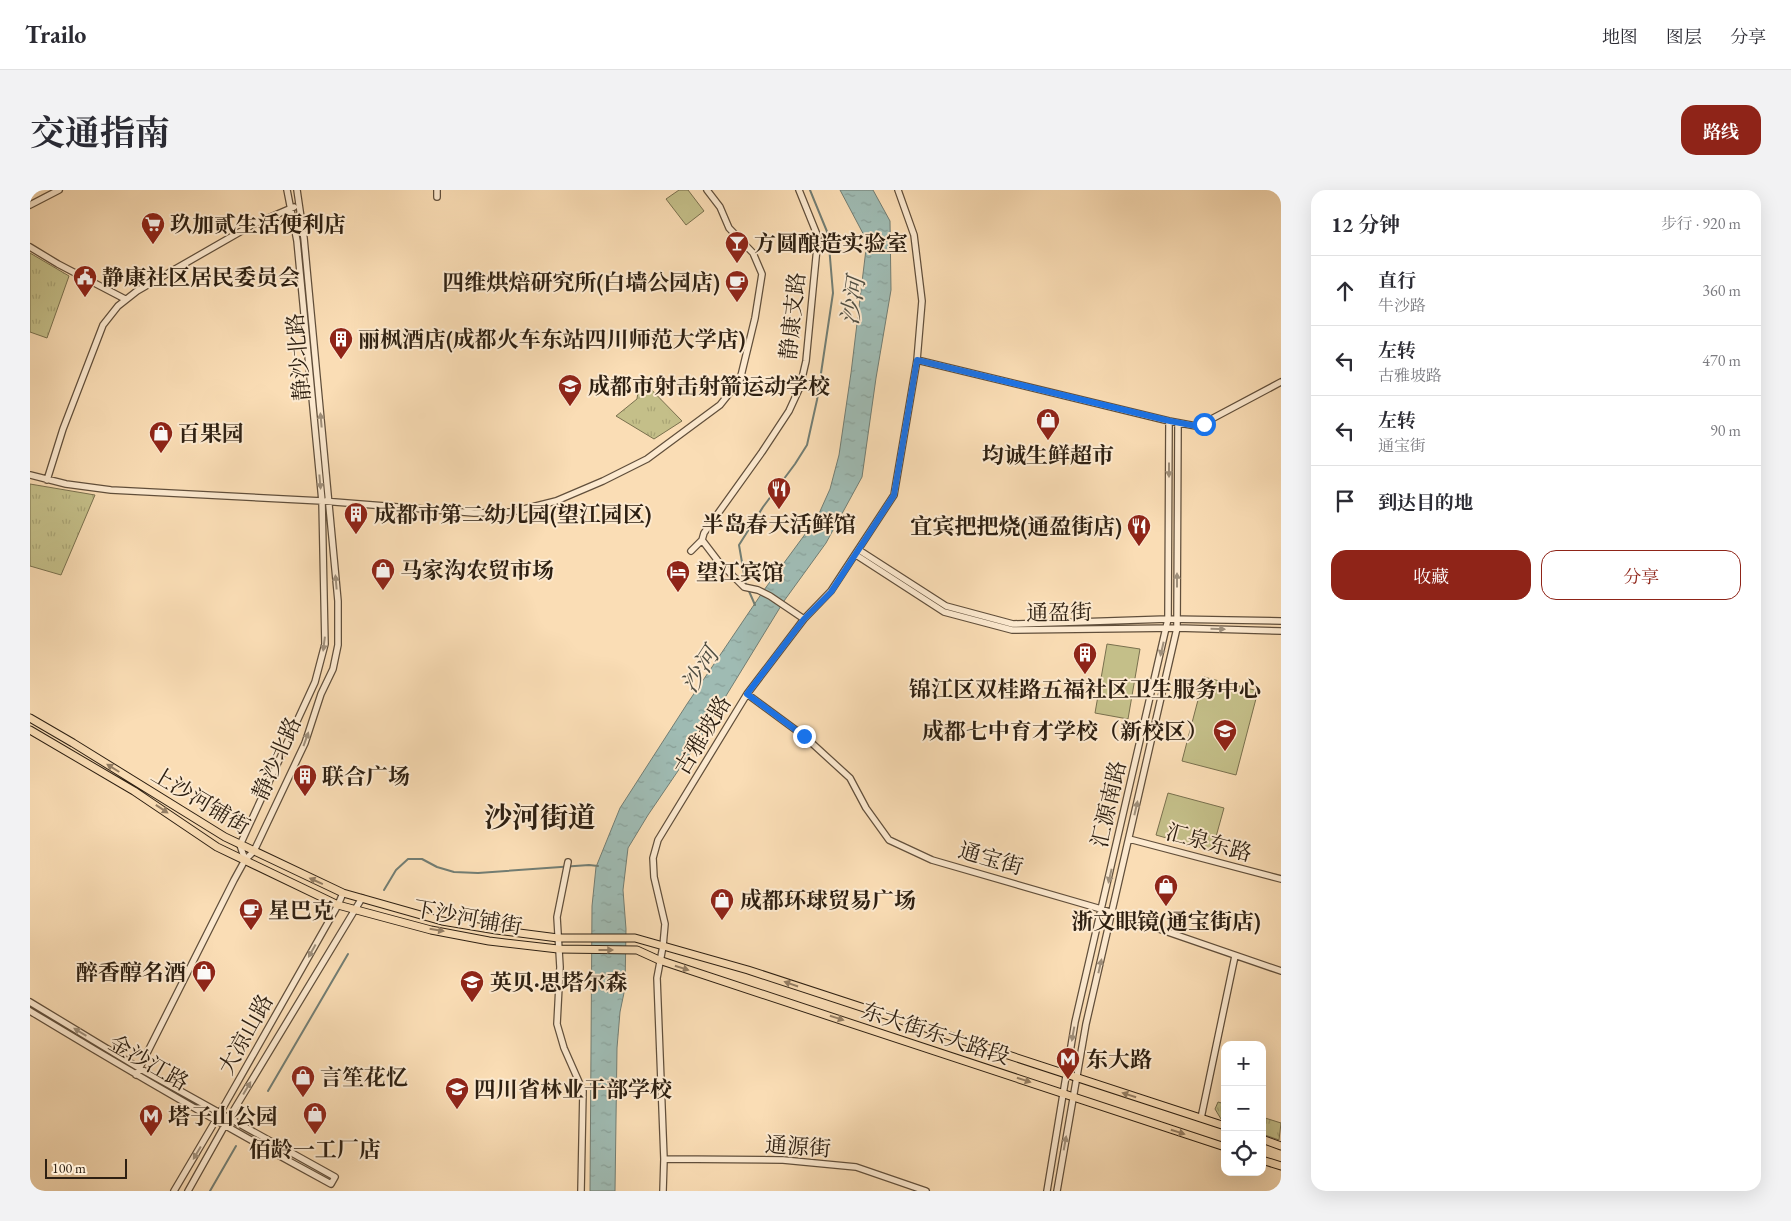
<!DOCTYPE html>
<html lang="zh">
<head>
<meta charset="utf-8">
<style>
  :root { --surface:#fff; --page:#f2f2f3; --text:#2b2b33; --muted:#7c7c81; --line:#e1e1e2; --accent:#8f2418 }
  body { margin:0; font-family:"EB Garamond","Noto Serif SC",serif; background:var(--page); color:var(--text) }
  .controls { position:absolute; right:15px; bottom:15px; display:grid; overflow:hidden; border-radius:10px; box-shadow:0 5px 20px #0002 }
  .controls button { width:45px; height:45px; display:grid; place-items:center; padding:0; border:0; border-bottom:1px solid var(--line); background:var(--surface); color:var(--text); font:25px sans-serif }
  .scale { position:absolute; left:15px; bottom:12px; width:82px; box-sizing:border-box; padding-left:5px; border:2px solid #2e2012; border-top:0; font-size:14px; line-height:18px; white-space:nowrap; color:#2e2012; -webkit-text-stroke:4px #fce9cf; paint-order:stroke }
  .stop { position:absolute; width:15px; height:15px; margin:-11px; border:4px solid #1a73e8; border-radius:50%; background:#fff }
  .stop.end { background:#1a73e8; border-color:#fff; box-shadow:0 1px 5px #0008 }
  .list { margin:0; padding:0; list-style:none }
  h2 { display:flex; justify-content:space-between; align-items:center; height:65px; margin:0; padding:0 20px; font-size:21px }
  h2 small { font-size:16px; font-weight:400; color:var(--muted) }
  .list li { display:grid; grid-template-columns:32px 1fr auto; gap:15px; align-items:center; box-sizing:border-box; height:70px; padding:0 20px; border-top:1px solid var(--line) }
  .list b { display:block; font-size:19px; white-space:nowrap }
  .list p { margin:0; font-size:16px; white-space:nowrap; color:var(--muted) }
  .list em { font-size:16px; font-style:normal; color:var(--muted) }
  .actions { display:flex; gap:10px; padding:15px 20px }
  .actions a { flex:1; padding:11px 0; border:1px solid var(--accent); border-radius:15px; text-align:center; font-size:18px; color:var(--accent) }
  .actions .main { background:var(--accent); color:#fff }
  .icon { flex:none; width:28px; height:28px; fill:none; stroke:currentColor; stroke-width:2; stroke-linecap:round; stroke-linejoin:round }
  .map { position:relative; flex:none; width:1251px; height:1001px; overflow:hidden; border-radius:15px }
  header { display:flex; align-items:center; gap:30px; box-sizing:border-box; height:70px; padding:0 25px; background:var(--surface); border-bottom:1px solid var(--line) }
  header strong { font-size:24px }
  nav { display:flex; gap:28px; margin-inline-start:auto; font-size:18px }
  .intro { display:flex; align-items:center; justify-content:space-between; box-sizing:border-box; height:120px; padding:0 30px }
  h1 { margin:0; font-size:35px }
  .button { padding:12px 22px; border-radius:15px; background:var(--accent); color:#fff; font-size:18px; font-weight:700 }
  main { display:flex; gap:30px; padding:0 30px }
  aside { flex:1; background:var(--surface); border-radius:15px; box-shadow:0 5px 20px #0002 }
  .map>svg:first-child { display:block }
</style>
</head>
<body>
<header>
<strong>Trailo</strong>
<nav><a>地图</a><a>图层</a><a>分享</a></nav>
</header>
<div class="intro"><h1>交通指南</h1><a class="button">路线</a></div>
<main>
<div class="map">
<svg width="1251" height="1001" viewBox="0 0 1251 1001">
  <defs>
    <pattern id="grass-tufts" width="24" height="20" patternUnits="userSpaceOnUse" patternTransform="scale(1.25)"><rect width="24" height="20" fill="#c4bf89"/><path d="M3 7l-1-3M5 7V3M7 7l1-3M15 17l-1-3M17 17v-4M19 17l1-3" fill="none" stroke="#a9a475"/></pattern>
    <pattern id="water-ripples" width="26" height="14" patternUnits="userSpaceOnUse" patternTransform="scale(1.25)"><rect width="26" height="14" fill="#9fbbb3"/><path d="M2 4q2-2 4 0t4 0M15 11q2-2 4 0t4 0" fill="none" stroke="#89a099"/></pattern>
  </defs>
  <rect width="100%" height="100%" fill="#faddb5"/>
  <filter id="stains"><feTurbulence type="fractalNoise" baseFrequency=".004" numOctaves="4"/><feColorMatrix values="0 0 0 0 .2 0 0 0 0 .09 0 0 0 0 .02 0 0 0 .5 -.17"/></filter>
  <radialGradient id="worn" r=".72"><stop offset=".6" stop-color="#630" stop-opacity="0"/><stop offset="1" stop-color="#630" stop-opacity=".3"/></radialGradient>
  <path fill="url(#grass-tufts)" stroke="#79704e" d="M0,63l39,23 -22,62 -17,-6z
    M610,188l42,43 -28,18 -38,-23 21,-17z
    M0,294l65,11 -34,80 -31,-9z
    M1188,912l7,2v16l-4,-1 -6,-10z
    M1232,927l19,6 -2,17 -17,-6z"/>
  <path fill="#c4bf89" stroke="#79704e" d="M649,0h9l16,21 -18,14 -20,-26z
    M1077,454l33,5 -12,70 -33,-6z
    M1174,487l54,14 -22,84 -54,-14z
    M1138,603l56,15 -12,43 -56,-16z"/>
  <path fill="url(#water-ripples)" stroke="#727d73" d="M810,0h33l17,31 1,69 -15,88 -14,99 -36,66 -42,58 -85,139 -51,75 -20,33 -5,42 3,39 -1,59 -5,24 -3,36 -2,143h-25l2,-285 4,-39 24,-59 67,-104 77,-114 53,-72 13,-29 9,-34 12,-82 16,-132z"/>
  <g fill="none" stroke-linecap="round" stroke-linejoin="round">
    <path stroke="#727d73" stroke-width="2" d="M714,384l-5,-29 24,-38 32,-43 12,-19 10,-45 16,-107 -5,-59 -18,-44
      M715,392l10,23
      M354,700l12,-20 12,-11h14l15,8 17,5 24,1 111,-8 9,1
      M238,901l80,-137
      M180,1001l26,-45"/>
    <g stroke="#614f3b" stroke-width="8">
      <path id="minor" d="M407,0v7
        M0,15l29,-15
        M0,57l28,17 67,35
        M887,170l252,61 27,5 8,-3 77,-41
        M0,285l36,9 45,6 211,11 152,12 38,-1 44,-11 47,-20 44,-22 73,-54 20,-25 15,-62 7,-44 -9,-21 -24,-25 -9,-21 -13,-17
        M17,290l16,-51 40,-104 15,-19 19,-15 115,-66 42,-18
        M672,350l16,21 26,26 14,3 12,6 34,23
        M829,360l87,56 67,18 155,-5 113,2
        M661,361l11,-11 2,-7 58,-81 27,-41 11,-24 6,-26 12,-124 -19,-47
        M826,365l88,57 68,18 165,-2 104,3
        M717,504l57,42 46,42 16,30 23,32 43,20 169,49 180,62
        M1099,649l152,40
        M215,670l-5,-15 75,-163 10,-38 -3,-143 -25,-260 -10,-51
        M538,672l-11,55 3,50 -3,57 7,24 19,43 -2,100
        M0,812l109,66 196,109 -4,7c-102,-55 -202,-113 -301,-173
        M106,885l98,-195 11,-20 9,-9 51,-108 16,-49 12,-25 5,-24v-44l-34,-363 -7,-48
        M1171,928l34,-162
        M634,969l119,1 73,7 70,24
        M144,1001l46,-78 118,-208 5,-12
        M158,1001l41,-73 133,-220
        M633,1001l1,-32 -7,-181 6,-32 2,-22 -11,-47 -1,-19 5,-18 89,-146 57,-75 27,-28 63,-96 23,-135 5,-59 -8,-66 -16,-45
        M1017,1001l28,-169 93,-403 1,-198
        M1027,1001l29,-167 91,-396 1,-205"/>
    </g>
    <g stroke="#2e2012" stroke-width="9">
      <path id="major" d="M0,1l2,-1
        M0,528l43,25 152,94 118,56 99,28 54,9 62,8h77l113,32 477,156
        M0,540l104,61 83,56 121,58 93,25 58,11 69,8 79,1 22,10 566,187
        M1232,949l19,7
        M1232,970l19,6"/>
    </g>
    <use href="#minor" stroke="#fce9cf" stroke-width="5.5"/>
    <use href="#major" stroke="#faddb5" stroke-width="7"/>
  </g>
  <defs><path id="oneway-solid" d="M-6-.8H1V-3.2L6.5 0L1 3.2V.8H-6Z" transform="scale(1.25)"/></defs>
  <g fill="#9f8f7a">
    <use href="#oneway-solid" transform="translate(291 230) rotate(-95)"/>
    <use href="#oneway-solid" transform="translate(1139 280) rotate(90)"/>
    <use href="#oneway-solid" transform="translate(290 292) rotate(85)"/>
    <use href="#oneway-solid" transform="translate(1147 390) rotate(-90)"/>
    <use href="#oneway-solid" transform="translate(306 392) rotate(-95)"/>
    <use href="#oneway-solid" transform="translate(1188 439) rotate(2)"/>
    <use href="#oneway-solid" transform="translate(294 454) rotate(97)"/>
    <use href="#oneway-solid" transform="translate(1132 459) rotate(103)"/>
    <use href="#oneway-solid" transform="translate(276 549) rotate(-70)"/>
    <use href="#oneway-solid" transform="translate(1106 618) rotate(-77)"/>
    <use href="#oneway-solid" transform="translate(1080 686) rotate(103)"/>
    <use href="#oneway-solid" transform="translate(282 761) rotate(119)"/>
    <use href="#oneway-solid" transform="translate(1070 776) rotate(-77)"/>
    <use href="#oneway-solid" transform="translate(50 842) rotate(-149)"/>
    <use href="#oneway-solid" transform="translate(1043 844) rotate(100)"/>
    <use href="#oneway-solid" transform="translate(217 898) rotate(-59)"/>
    <use href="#oneway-solid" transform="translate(1035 953) rotate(-80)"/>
    <use href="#oneway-solid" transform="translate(167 963) rotate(121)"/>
  </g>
  <g fill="#947e64">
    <use href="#oneway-solid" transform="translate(83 578) rotate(-148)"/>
    <use href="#oneway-solid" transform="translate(132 619) rotate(34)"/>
    <use href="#oneway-solid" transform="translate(286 691) rotate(-156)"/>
    <use href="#oneway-solid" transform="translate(407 740) rotate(9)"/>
    <use href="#oneway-solid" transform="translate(576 760)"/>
    <use href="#oneway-solid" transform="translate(652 778) rotate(18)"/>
    <use href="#oneway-solid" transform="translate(761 794) rotate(-161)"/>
    <use href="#oneway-solid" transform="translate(807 828) rotate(18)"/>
    <use href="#oneway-solid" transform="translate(994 890) rotate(18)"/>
    <use href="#oneway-solid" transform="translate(1099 905) rotate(-162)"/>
    <use href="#oneway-solid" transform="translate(1148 942) rotate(18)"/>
  </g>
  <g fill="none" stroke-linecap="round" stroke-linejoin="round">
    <path stroke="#1a73e8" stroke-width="6" d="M774,546l-57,-42 57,-75 27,-27 63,-97 23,-135 253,61 26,5 8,-2"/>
  </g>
  <defs>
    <g id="supermarket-pin" transform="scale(1.25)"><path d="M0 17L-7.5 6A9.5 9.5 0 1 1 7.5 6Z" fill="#8f2418" stroke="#fce9cf"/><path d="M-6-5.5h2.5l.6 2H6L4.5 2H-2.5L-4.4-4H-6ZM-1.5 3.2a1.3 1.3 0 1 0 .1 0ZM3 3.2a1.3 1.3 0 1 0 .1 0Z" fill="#fff"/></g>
    <g id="bar-pin" transform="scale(1.25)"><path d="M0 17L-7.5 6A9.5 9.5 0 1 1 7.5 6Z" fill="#8f2418" stroke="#fce9cf"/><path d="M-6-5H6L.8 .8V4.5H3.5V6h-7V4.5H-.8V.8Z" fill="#fff"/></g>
    <g id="civic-pin" transform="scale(1.25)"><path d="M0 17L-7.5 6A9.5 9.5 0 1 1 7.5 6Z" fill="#8f2418" stroke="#fce9cf"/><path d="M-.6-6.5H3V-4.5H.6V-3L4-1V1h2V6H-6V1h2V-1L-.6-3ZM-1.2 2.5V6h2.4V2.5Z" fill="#fff"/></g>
    <g id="cafe-pin" transform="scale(1.25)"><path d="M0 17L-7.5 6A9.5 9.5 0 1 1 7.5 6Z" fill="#8f2418" stroke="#fce9cf"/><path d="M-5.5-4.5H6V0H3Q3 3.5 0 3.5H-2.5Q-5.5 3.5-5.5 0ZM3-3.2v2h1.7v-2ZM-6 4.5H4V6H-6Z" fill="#fff"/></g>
    <g id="building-pin" transform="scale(1.25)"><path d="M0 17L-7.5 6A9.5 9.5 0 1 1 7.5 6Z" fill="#8f2418" stroke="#fce9cf"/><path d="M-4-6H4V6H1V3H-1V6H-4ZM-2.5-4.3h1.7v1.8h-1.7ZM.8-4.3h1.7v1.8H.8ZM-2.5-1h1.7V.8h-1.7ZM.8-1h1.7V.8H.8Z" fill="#fff"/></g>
    <g id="university-pin" transform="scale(1.25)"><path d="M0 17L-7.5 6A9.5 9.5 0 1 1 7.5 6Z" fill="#8f2418" stroke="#fce9cf"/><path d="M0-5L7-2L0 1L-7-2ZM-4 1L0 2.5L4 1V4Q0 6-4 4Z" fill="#fff"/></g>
    <g id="shop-pin" transform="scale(1.25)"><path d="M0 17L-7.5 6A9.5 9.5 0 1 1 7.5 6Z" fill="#8f2418" stroke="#fce9cf"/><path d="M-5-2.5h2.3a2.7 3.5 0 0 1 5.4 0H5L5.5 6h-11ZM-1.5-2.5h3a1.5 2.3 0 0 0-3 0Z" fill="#fff"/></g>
    <g id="restaurant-pin" transform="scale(1.25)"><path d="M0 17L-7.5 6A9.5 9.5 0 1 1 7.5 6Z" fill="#8f2418" stroke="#fce9cf"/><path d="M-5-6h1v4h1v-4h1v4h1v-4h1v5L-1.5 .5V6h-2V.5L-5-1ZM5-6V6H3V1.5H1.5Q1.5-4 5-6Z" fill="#fff"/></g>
    <g id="hotel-pin" transform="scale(1.25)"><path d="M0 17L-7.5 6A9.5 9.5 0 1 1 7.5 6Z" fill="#8f2418" stroke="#fce9cf"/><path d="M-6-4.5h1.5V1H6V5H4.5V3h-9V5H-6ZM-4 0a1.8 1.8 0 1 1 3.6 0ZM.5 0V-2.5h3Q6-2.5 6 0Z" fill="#fff"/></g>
    <g id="school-pin" transform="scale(1.25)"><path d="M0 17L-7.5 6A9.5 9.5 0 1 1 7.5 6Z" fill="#8f2418" stroke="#fce9cf"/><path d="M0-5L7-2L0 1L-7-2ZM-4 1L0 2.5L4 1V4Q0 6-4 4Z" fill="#fff"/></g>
    <g id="metro-pin" transform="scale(1.25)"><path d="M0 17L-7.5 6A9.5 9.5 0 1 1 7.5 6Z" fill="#8f2418" stroke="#fce9cf"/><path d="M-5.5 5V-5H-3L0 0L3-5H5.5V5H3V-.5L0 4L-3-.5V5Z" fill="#fff"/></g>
  </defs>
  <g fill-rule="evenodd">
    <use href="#supermarket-pin" x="123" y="34"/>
    <use href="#bar-pin" x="707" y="53"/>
    <use href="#civic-pin" x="55" y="87"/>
    <use href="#cafe-pin" x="707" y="92"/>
    <use href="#building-pin" x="311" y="149"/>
    <use href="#university-pin" x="540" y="196"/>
    <use href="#shop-pin" x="1018" y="230"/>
    <use href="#shop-pin" x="131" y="243"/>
    <use href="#restaurant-pin" x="749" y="299"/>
    <use href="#building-pin" x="326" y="324"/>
    <use href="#restaurant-pin" x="1109" y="336"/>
    <use href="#shop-pin" x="353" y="380"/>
    <use href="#hotel-pin" x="648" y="382"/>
    <use href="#building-pin" x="1055" y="464"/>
    <use href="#school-pin" x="1195" y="541"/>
    <use href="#building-pin" x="275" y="586"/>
    <use href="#shop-pin" x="1136" y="696"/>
    <use href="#shop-pin" x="692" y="710"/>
    <use href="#cafe-pin" x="221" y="720"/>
    <use href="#shop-pin" x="174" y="782"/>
    <use href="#school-pin" x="442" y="792"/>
    <use href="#metro-pin" x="1038" y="869"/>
    <use href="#shop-pin" x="273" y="887"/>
    <use href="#university-pin" x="427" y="899"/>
    <use href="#shop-pin" x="285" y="924"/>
    <use href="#metro-pin" x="121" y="926"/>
  </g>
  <g text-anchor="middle" stroke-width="4" stroke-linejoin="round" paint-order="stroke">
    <g font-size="22" font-weight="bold" fill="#2e2012" stroke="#fce9cf" text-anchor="start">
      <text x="140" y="42">玖加贰生活便利店</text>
      <text x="724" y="61">方圆酿造实验室</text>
      <text x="72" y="95">静康社区居民委员会</text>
      <text x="690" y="100" text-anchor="end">四维烘焙研究所(白墙公园店)</text>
      <text x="328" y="157">丽枫酒店(成都火车东站四川师范大学店)</text>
      <text x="558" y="204">成都市射击射箭运动学校</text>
      <text x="148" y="251">百果园</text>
      <text x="1018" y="273" text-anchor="middle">均诚生鲜超市</text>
      <text x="344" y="332">成都市第二幼儿园(望江园区)</text>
      <text x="749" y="342" text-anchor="middle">半岛春天活鲜馆</text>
      <text x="1092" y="344" text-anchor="end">宜宾把把烧(通盈街店)</text>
      <text x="370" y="388">马家沟农贸市场</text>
      <text x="666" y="390">望江宾馆</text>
      <text x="1055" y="507" text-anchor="middle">锦江区双桂路五福社区卫生服务中心</text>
      <text x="1178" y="549" text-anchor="end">成都七中育才学校（新校区）</text>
      <text x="292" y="594">联合广场</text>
      <text x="710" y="718">成都环球贸易广场</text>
      <text x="238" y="728">星巴克</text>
      <text x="1136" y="739" text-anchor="middle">浙文眼镜(通宝街店)</text>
      <text x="156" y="790" text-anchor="end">醉香醇名酒</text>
      <text x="460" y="800">英贝·思塔尔森</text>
      <text x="1056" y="877">东大路</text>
      <text x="290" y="895">言笙花忆</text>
      <text x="444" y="907">四川省林业干部学校</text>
      <text x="138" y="934">塔子山公园</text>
      <text x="285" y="967" text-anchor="middle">佰龄一工厂店</text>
    </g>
    <g font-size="22" fill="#2e2012" stroke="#fce9cf">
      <text transform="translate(762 126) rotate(-84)" y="8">静康支路</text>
      <text transform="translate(268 167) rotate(-95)" y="8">静沙北路</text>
      <text transform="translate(1029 422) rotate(-1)" y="8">通盈街</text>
      <text transform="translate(672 545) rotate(-59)" y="8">古雅坡路</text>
      <text transform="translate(246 568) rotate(-66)" y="8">静沙北路</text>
      <text transform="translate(171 610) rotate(31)" y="8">上沙河铺街</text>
      <text transform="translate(1078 614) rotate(-77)" y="8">汇源南路</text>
      <text transform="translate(1179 652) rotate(15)" y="8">汇泉东路</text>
      <text transform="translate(961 668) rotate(16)" y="8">通宝街</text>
      <text transform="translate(438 727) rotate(10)" y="8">下沙河铺街</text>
      <text transform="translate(906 843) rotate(18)" y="8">东大街东大路段</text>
      <text transform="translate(215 844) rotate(-61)" y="8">大凉山路</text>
      <text transform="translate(119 872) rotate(30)" y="8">金沙江路</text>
      <text transform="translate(768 956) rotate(4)" y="8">通源街</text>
    </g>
    <g font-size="24" font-style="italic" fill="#504e42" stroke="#fce9cf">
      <text transform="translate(823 111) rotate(-82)" y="8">沙河</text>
      <text transform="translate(670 480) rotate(-57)" y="8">沙河</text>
    </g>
    <g font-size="28" font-weight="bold" fill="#2e2012" stroke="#fce9cf">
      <text x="510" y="637">沙河街道</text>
    </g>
  </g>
  <rect width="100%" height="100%" filter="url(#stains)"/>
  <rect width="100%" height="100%" fill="url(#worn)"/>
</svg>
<div class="controls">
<button>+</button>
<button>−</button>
<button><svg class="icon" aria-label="locate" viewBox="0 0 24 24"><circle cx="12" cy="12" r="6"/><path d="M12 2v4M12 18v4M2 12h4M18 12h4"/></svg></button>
</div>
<div class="scale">100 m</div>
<div class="stop" style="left:1174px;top:234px"></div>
<div class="stop end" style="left:774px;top:546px"></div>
</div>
<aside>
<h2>12 分钟<small>步行 · 920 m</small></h2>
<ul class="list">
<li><svg class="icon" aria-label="ahead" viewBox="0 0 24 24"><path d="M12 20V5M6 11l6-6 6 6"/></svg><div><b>直行</b><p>牛沙路</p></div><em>360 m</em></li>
<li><svg class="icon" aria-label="left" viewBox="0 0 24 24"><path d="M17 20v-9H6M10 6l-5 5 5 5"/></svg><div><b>左转</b><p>古雅坡路</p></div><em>470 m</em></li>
<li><svg class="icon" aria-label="left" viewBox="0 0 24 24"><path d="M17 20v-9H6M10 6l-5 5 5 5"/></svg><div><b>左转</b><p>通宝街</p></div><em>90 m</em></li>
<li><svg class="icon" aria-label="arrive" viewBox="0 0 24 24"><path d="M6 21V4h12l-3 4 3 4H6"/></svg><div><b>到达目的地</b></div></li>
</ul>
<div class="actions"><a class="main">收藏</a><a>分享</a></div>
</aside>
</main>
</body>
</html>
